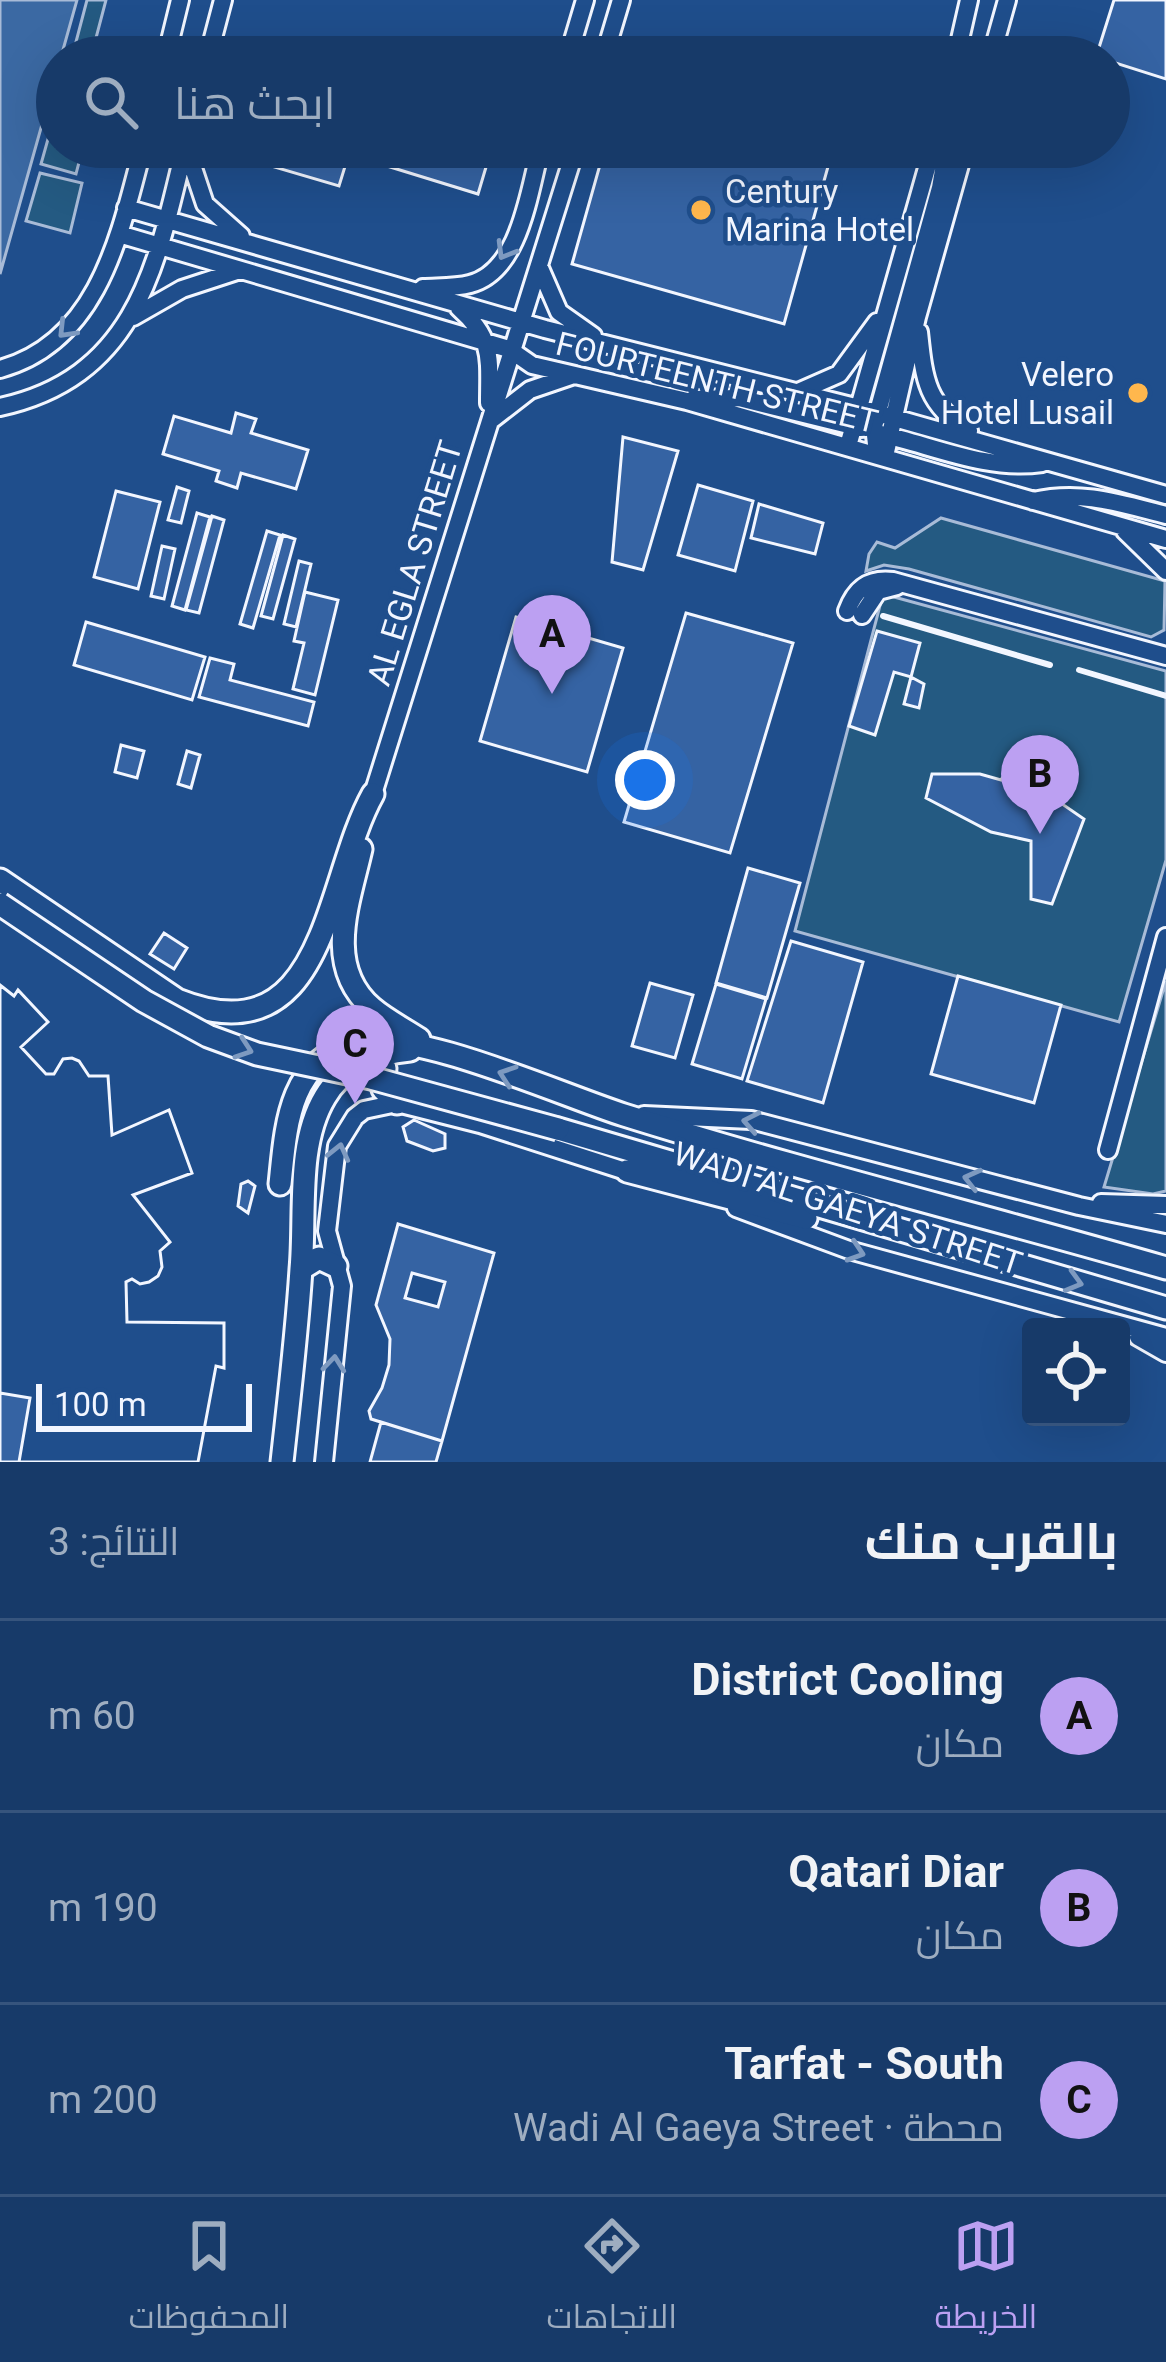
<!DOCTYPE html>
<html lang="ar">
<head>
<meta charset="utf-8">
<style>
  :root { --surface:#173a69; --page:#20416f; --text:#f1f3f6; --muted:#9eadc0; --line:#36547d; --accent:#bca0f2 }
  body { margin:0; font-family:Roboto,Cairo,sans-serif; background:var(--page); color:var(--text); direction:rtl }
  .controls { position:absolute; right:36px; bottom:36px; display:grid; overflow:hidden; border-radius:12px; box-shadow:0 12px 48px #0002 }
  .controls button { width:108px; height:108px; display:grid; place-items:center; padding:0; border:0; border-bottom:3px solid var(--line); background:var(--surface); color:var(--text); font:60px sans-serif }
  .scale { position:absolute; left:36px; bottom:30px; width:216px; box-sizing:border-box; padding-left:12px; border:6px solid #f2f6ff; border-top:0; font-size:33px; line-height:42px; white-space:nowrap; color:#f2f6ff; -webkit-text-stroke:9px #1f4e8c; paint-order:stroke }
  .you { position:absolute; left:645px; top:780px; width:42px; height:42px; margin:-30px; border:9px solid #fff; border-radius:50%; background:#1a73e8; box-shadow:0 0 0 18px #1a73e833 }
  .badge { display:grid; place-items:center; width:78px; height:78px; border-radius:50%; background:var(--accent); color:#111; font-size:39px; font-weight:700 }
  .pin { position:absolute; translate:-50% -99px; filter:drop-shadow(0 3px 6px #0008) }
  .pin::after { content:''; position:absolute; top:63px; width:42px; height:36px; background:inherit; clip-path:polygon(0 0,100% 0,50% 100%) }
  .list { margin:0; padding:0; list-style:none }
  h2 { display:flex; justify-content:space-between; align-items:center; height:156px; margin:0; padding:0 48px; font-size:51px }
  h2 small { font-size:39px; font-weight:400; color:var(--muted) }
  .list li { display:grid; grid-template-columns:78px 1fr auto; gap:36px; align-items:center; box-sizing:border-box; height:192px; padding:0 48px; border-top:3px solid var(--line) }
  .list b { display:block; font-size:45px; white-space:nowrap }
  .list p { margin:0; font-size:39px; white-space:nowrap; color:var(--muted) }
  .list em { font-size:39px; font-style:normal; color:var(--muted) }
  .icon { flex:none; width:66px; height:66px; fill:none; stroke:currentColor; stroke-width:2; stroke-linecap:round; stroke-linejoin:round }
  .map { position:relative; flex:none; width:1166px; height:1462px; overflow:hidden; direction:ltr }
  .search { position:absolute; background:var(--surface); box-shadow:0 12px 48px #0002; left:36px; right:36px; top:36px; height:132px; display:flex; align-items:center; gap:30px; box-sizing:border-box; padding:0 42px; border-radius:66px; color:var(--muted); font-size:45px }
  .sheet { height:732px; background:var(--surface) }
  nav { display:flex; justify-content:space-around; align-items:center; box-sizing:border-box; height:168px; border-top:3px solid var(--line); background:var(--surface); font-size:33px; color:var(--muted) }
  nav a { display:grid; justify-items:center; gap:6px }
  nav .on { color:var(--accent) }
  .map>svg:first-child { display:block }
</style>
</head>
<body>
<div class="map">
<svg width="1166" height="1462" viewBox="0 0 1166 1462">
  <rect width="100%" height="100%" fill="#1f4e8c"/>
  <path fill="#245a82" stroke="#a8bbd7" stroke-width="3" d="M87,0h19l-15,57h-19z
    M57,107v40h26l-7,27 -35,-10z
    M40,173l42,10 -12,50 -44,-12z
    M941,518l224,63 -1,49 -13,7 -242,-68 -25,-4 -18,6 3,-17 8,-12 18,6z
    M883,594l283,77v189l-47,162 -324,-91z
    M1166,981v210l-13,3 -49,-7z"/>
  <path fill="#3b69a3" stroke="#a8bbd7" stroke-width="3" d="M0,0h77l-16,57h-4v14l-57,203z"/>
  <path fill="#3563a3" stroke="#f2f6ff" stroke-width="3" fill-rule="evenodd" d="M1114,0h52v79l-57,-18v-4h-13z
    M240,147h111l-12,39 -102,-30z
    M382,147h110l-14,47 -101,-31z
    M605,147h194l32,9 -47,168 -212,-60z
    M236,413l20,6 -5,14 57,17 -12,39 -55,-16 -4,15 -21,-7 3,-10 -56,-17 11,-38 57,17z
    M623,437l55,14 -35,119 -31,-8z
    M698,485l55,16 -18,70 -57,-16z
    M177,487l12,4 -8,32 -13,-3z
    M116,491l44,11 -22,87 -44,-12z
    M759,504l64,19 -8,31 -64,-16z
    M197,513l13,4 -25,93 -13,-4z
    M212,516l12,4 -25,93 -13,-3z
    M267,531l13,4 -27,93 -13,-4z
    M283,535l12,4 -22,80 -12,-3z
    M162,546l13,3 -11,50 -13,-3z
    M299,561l12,3 -15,63 -12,-3z
    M305,592l33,8 -23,95 -22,-6 11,-46 -10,-2z
    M686,613l107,30 -63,210 -106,-31z
    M516,617l107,31 -36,124 -107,-31z
    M86,622l119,35 -13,43 -118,-35z
    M877,631l43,12 -9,34 -17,-5 -19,63 -26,-9z
    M210,658l24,6 -4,16 84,22 -6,24 -109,-29z
    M911,677l13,7 -5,24 -15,-4z
    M121,745l23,6 -7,27 -22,-6z
    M187,751l13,4 -9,33 -13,-4z
    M1018,765l21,7 9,13 1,10 35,24 -32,85 -21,-5v-58l-40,-9 -65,-34 6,-24h48l21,6 7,-12z
    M748,868l52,15 -33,115 -51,-15z
    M164,933l23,15 -13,21 -24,-15z
    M791,941l72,21 -40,141 -76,-22z
    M958,976l103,29 -27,98 -103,-29z
    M650,983l43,12 -18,63 -43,-12z
    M716,984l50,15 -24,80 -50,-15z
    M0,985l14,11 4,-6 30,32 -27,25 25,27h8l9,-15 9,-1 7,3 10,15h19l4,59 57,-25 23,63 -59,22 37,47 -10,9 2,16 -4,9 -9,6 -9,2 -8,-5 -6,3 1,40 97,1v45l-8,-2 -18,96h-198z
    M0,985l14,11 4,-6 30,32 -27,25 25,27h8l9,-15 9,-1 7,3 10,15h19l4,59 57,-25 23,63 -59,22 37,47 -10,9 2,16 -4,9 -9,6 -9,2 -8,-5 -6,3 1,40 97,1v45l-8,-2 -18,96h-198z
    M414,1120l31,14v14l-12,3 -26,-10 -4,-14z
    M248,1181l7,5 -7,27 -10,-7 3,-22z
    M398,1224l96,29 -52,188 -71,-22 -2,-8 13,-23 7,-23 1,-26 -14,-34zM412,1273l33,9 -7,25 -33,-9z
    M0,1393l30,5 -11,64h-19z
    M381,1422l61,19 -6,21h-66z"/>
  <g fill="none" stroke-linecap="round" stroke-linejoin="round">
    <g stroke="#f2f6ff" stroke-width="22">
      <path id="minor" d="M166,57l14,-57
        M208,57l15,-57
        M568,57l17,-57
        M604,57l17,-57
        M956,57l13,-57
        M991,57l16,-57
        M187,150l18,54 36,32
        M126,208l419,121 314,79 307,87
        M119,234l390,115 23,16 155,36 479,138
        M539,266l20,46 34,24
        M423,288c15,-1 32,0 47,-4 51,-13 59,-95 71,-137
        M459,308c35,31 30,51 30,95
        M133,317l49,-28 58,-19
        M919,332c5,47 7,73 50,99
        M0,369c99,-27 120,-135 143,-222
        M798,392l41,-18 38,-52
        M693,399l46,-1 122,30
        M0,407c137,-30 157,-143 185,-260
        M490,421l40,-31 41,-14
        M881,434c53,12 106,37 161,29
        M848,446l85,-299
        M885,456l-9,-12 -2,-18 66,-238 7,-41
        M885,456l32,-139 48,-170
        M1033,501c48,-11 86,2 133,14
        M1125,531l41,40
        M847,611c8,-22 21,-33 46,-30l273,75
        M862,615l16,-24 19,-5
        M373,794l203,-647
        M644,1115l107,5 328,86 87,18
        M1108,1150l58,-213
        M1101,1203l65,2
        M736,1208l113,42 317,87
        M1138,1337l28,16
        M324,1462l18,-176 -15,-55 10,-85 18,-29 9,-7 33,-7 83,21 158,51"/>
    </g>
    <g stroke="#f2f6ff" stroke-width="27">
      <path id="major" d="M361,849c-12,53 -38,117 11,159 14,12 32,21 47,31
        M0,880l177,120c150,60 147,-118 196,-206
        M385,1068l-2,21 14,14
        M558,1129l608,179
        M627,1171l179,47
        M280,1184c6,-57 8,-122 74,-141 58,-16 207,52 270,72 179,56 362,101 542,153
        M301,1269l18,-11 17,8
        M282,1462c7,-64 15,-129 19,-193 5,-54 -5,-124 24,-172 18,-31 51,-44 85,-47"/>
    </g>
    <use href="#minor" stroke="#1f4e8c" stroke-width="16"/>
    <use href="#major" stroke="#1f4e8c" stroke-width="21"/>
    <g stroke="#f2f6ff" stroke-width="27" stroke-linecap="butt">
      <path id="major-bridge" d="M0,904l144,97 64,35 49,18 114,24 187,51"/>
    </g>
    <use href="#major-bridge" stroke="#1f4e8c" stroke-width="21"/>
    <path stroke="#f2f6ff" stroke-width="6" d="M883,616l167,49
      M1079,670l87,26"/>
  </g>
  <defs><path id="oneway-chevron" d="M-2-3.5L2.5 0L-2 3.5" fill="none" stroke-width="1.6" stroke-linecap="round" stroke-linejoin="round" transform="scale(3)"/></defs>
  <g stroke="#7e9ac0">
    <use href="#oneway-chevron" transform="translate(505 251) rotate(121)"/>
    <use href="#oneway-chevron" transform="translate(66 330) rotate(134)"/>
    <use href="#oneway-chevron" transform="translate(244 1049) rotate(19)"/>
    <use href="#oneway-chevron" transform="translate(507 1075) rotate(-161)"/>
    <use href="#oneway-chevron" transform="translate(751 1122) rotate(-169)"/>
    <use href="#oneway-chevron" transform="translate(339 1152) rotate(-76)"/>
    <use href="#oneway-chevron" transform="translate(972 1179) rotate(-166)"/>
    <use href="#oneway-chevron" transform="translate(856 1252) rotate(18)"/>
    <use href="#oneway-chevron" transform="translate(1074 1282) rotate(16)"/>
    <use href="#oneway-chevron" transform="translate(334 1364) rotate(-84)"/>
  </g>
  <g fill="#ffb74d" stroke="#1f4e8c" stroke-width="4.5">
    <circle cx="701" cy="210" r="12"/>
    <circle cx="1138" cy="393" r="12"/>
  </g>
  <g text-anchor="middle" stroke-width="9" stroke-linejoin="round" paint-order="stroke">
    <g font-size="33" fill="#f2f6ff" stroke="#1f4e8c" text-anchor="start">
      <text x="725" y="203">Century<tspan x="725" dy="38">Marina Hotel</tspan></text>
      <text x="1114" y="386" text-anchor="end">Velero<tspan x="1114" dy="38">Hotel Lusail</tspan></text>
    </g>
    <g font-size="33" fill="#f2f6ff" stroke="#1f4e8c">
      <text transform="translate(717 382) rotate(14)" y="12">FOURTEENTH STREET</text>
      <text transform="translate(414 563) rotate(-73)" y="12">AL EGLA STREET</text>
      <text transform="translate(848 1208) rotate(18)" y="12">WADI AL GAEYA STREET</text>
    </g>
  </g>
</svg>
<div class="controls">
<button><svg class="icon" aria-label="locate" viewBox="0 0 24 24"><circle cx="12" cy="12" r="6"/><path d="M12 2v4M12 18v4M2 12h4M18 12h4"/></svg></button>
</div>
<div class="scale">100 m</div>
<div class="you"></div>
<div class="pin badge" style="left:552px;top:694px">A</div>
<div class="pin badge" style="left:1040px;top:834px">B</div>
<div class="pin badge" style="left:355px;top:1104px">C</div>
<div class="search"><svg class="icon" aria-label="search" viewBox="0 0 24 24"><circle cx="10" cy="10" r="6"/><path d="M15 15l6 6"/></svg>ابحث هنا</div>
</div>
<section class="sheet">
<h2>بالقرب منك<small>النتائج: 3</small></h2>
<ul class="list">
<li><span class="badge">A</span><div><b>District Cooling</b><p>مكان</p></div><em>60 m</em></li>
<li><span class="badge">B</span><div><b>Qatari Diar</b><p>مكان</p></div><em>190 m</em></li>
<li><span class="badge">C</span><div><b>Tarfat - South</b><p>محطة · Wadi Al Gaeya Street</p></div><em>200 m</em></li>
</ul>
</section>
<nav>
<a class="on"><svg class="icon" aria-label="map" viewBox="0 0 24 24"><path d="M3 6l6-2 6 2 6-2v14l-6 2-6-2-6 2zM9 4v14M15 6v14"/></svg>الخريطة</a>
<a><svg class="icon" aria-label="directions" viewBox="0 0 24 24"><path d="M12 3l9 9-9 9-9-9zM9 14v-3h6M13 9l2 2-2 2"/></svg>الاتجاهات</a>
<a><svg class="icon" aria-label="saved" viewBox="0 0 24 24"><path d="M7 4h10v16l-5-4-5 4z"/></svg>المحفوظات</a>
</nav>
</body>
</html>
